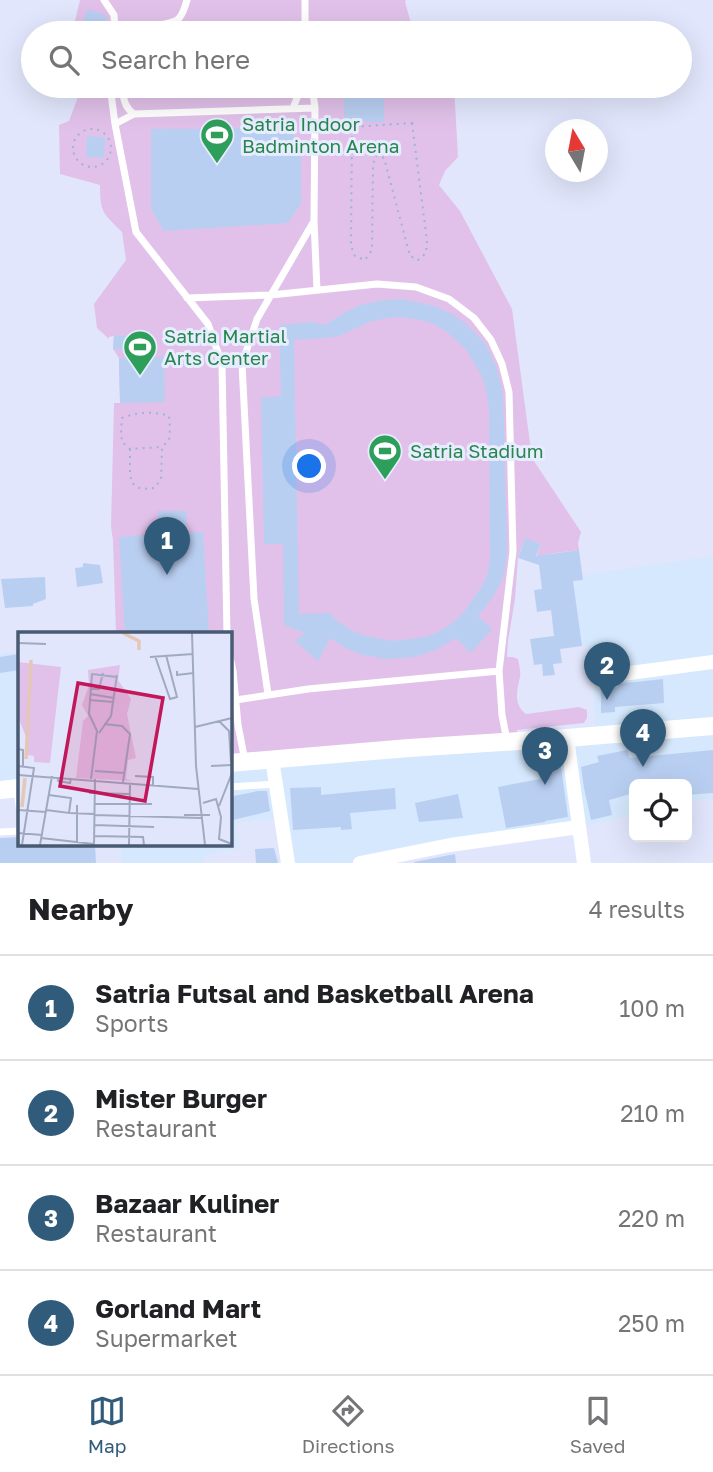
<!DOCTYPE html>
<html lang="en">
<head>
<meta charset="utf-8">
<style>
  :root { --surface:#fff; --page:#f2f2f2; --text:#202124; --muted:#757577; --line:#e0e0e0; --accent:#315b7b }
  body { margin:0; font-family:"Golos Text",sans-serif; background:var(--page); color:var(--text) }
  .controls { position:absolute; right:21px; bottom:21px; display:grid; overflow:hidden; border-radius:10px; box-shadow:0 7px 28px #0002 }
  .controls button { width:63px; height:63px; display:grid; place-items:center; padding:0; border:0; border-bottom:2px solid var(--line); background:var(--surface); color:var(--text); font:35px sans-serif }
  .compass { position:absolute; left:545px; top:119px; width:63px; height:63px; border-radius:50%; background:var(--surface); box-shadow:0 7px 28px #0002; rotate:350deg }
  .you { position:absolute; left:310px; top:467px; width:24px; height:24px; margin:-18px; border:5px solid #fff; border-radius:50%; background:#1a73e8; box-shadow:0 0 0 10px #1a73e833 }
  .badge { display:grid; place-items:center; width:46px; height:46px; border-radius:50%; background:var(--accent); color:#fff; font-size:23px; font-weight:700 }
  .pin { position:absolute; translate:-50% -58px; filter:drop-shadow(0 2px 4px #0008) }
  .pin::after { content:''; position:absolute; top:37px; width:24px; height:21px; background:inherit; clip-path:polygon(0 0,100% 0,50% 100%) }
  .list { margin:0; padding:0; list-style:none }
  h2 { display:flex; justify-content:space-between; align-items:center; height:91px; margin:0; padding:0 28px; font-size:30px }
  h2 small { font-size:23px; font-weight:400; color:var(--muted) }
  .list li { display:grid; grid-template-columns:46px 1fr auto; gap:21px; align-items:center; box-sizing:border-box; height:105px; padding:0 28px; border-top:2px solid var(--line) }
  .list b { display:block; font-size:26px; white-space:nowrap }
  .list p { margin:0; font-size:23px; white-space:nowrap; color:var(--muted) }
  .list em { font-size:23px; font-style:normal; color:var(--muted) }
  .icon { flex:none; width:38px; height:38px; fill:none; stroke:currentColor; stroke-width:2; stroke-linecap:round; stroke-linejoin:round }
  .map { position:relative; flex:none; width:713px; height:863px; overflow:hidden }
  .search { position:absolute; background:var(--surface); box-shadow:0 7px 28px #0002; left:21px; right:21px; top:21px; height:77px; display:flex; align-items:center; gap:18px; box-sizing:border-box; padding:0 24px; border-radius:38px; color:var(--muted); font-size:26px }
  .sheet { height:511px; background:var(--surface) }
  nav { display:flex; justify-content:space-around; align-items:center; box-sizing:border-box; height:98px; border-top:2px solid var(--line); background:var(--surface); font-size:19px; color:var(--muted) }
  nav a { display:grid; justify-items:center; gap:4px }
  nav .on { color:var(--accent) }
  .map>svg:first-child { display:block }
</style>
</head>
<body>
<div class="map">
<svg width="713" height="863" viewBox="0 0 713 863">
  <rect width="100%" height="100%" fill="#e2e6fc"/>
  <path fill="#d5e8fd" d="M713,556v244l-6,-1 -20,4v-19h-53v31l-55,12 -131,14 -100,22h-54l-8,-45 -50,5 4,25 -36,8v7h-83v-19h108v-83l366,-27 -1,-50 -6,-39 -6,1 -9,-65 10,-1 4,-6z
    M19,651v136l-19,2v-135z"/>
  <path fill="#e1c1e9" d="M80,0h326l-1,2 7,25 4,6h10h-354z
    M82,86h372l4,71 -13,14 -6,14 21,26 52,98 20,149 49,74 -3,11 1,7 -30,4 -15,9 7,-19 -16,-5 -7,18 -3,42 -7,42 -1,16h6l5,2c1,6 3,12 2,18 -3,13 -7,27 6,37l53,-7 8,3v8l-3,5 -67,7 1,9 -289,22v-127h-113l-3,-94 -2,-13 3,-124h6l-1,-45 -6,-9 1,-13 -5,1v2l-12,-11 -3,-24 32,-44 -4,-28c-19,-19 -22,-19 -22,-47l-40,-11 -1,-49 10,-4z"/>
  <path fill="#b9cff1" fill-rule="evenodd" d="M88,9l19,7 -6,17h-9l-12,-5z
    M344,86h106l1,7 -55,4 -12,-4v29l-40,-1z
    M291,128l10,28v48l-13,19 -124,8 -13,-22v-80z
    M87,136l18,1 -1,21 -18,-1z
    M402,299l32,7 18,8 12,8 21,21 11,23 7,27 4,158 -3,23 -4,10 -7,13 -15,19 14,13 -21,24 -15,-15 -20,12 -22,7 -28,2 -23,-4 -16,-6 -17,-11 -12,23 -23,-20 10,-8 -21,-8 -1,-81h-19l-3,-146 20,-2 -2,-71 33,-3 13,3 19,-12 16,-8 25,-5zM398,317l23,3 13,4 13,8 19,17 14,24 6,16 3,21 1,150 -3,16 -7,13 -16,23 -13,12 -11,7 -15,6 -32,4 -27,-5 -14,-5 -17,-12 -5,-6 -31,1 -5,-274 43,-3 32,-15 18,-4z
    M114,335l13,1 -1,14 -13,-1z
    M164,357l1,45 -45,1 -1,-45z
    M158,511h28l1,22 16,-1 6,102h-84l-6,-97 39,-3z
    M525,538l16,6 -5,12 43,-6 4,30 -10,1 9,65 -22,3 2,14 -9,1 2,11 -12,1 -1,-12 -8,1 -4,-26 24,-3 -3,-26 -14,2 -3,-22 8,-1 -3,-24 -21,-7z
    M83,563l17,2 3,18 -26,4 -2,-19 8,-1z
    M45,577l1,22 -13,5v2l-28,2 -4,-29z
    M18,654l1,16 -19,3v-16z
    M663,679l1,24 -49,4v5l-14,1v-26h17l-1,-3z
    M627,750l3,8 83,-8v43l-26,2v-11h-53v9l-25,7 3,15 -21,5 -7,-32 -3,-21 18,-5 -2,-6z
    M561,767l7,50 -23,4v1l-39,6 -8,-41 42,-8 -2,-8z
    M321,787v8l74,-7 1,21 -46,4 2,16 -11,1v-3l-48,3 -3,-42z
    M258,791h9l3,20 -41,10v-24z
    M458,794l5,24 -44,4 -4,-19z
    M19,837v7h76l1,19h-96v-25z
    M274,848l4,15h-22l-1,-14z
    M455,854l1,9h-41l-1,-1z"/>
  <g fill="none" stroke-linecap="round" stroke-linejoin="round">
    <path stroke="#9db4d6" stroke-width="2" stroke-dasharray="2 5" stroke-linecap="butt" d="M412,123l15,118 -1,12 -8,7 -8,-4 -26,-98 -7,-3 -4,9 -1,86 -7,10 -10,-4 -4,-10 1,-119z
      M73 148a19 19 0 1 1 38 0a19 19 0 1 1-38 0Z
      M130,449v25l2,9 9,6 13,-1 7,-8 1,-33 7,-7 1,-12 -1,-12c-15,-5 -32,-4 -47,2l-1,12 1,12 8,7 32,-2"/>
    <path stroke="#fff" stroke-width="7" d="M104,0l10,15 1,16
      M305,0v33
      M177,20l3,13
      M115,29c15,-1 50,-2 62,-9 6,-4 8,-14 10,-20
      M110,86l5,38 21,108 72,92 14,40 5,270
      M124,86c-2,11 0,21 10,28
      M293,108l4,-10 1,-12
      M115,124l19,-10 181,-6
      M314,221l3,69
      M187,298l84,-3 106,-11 39,3 33,12 25,19 17,22 11,24 7,28 4,159 -14,120 3,44 5,26
      M222,364h20
      M229,652l4,19 5,54 7,36
      M268,694l-14,-95 -12,-235 15,-45 57,-98 1,-113 -3,-22
      M236,700l72,-11 191,-18
      M229,787l47,-3
      M17,790l2,16
      M0,832l19,-1"/>
    <path stroke="#fff" stroke-width="14" d="M600,677l113,-15
      M567,738l17,125
      M272,759l16,104
      M360,863l90,-18 129,-18"/>
    <path stroke="#fff" stroke-width="18" d="M229,763l180,-15 158,-10 146,-12
      M0,790l19,-2"/>
  </g>
  <defs>
    <g id="stadium-pin" transform="scale(1.75)"><path d="M0 17L-7.5 6A9.5 9.5 0 1 1 7.5 6Z" fill="#2e9e5b" stroke="#e8ecff"/><path d="M0-5a6.5 5 0 1 0 0 10a6.5 5 0 1 0 0-10ZM-3.5-1.8h7v3.6h-7Z" fill="#fff"/></g>
  </defs>
  <g fill-rule="evenodd">
    <use href="#stadium-pin" x="217" y="135"/>
    <use href="#stadium-pin" x="140" y="347"/>
    <use href="#stadium-pin" x="385" y="451"/>
  </g>
  <g text-anchor="middle" stroke-width="6" stroke-linejoin="round" paint-order="stroke">
    <g font-size="19" fill="#27864d" stroke="#e8ecff" text-anchor="start">
      <text x="242" y="131">Satria Indoor<tspan x="242" dy="22">Badminton Arena</tspan></text>
      <text x="164" y="343">Satria Martial<tspan x="164" dy="22">Arts Center</tspan></text>
      <text x="410" y="458">Satria Stadium</text>
    </g>
  </g>
  <g transform="translate(18 632)">
    <rect width="214" height="214" fill="#e2e6fc"/>
    <path d="M0,30l43,5 -11,96 -16,-1v-6l-7,-1v-16l-9,-22zM102,33l-2,15 13,19 -4,15 9,44 -8,2 -2,19 7,2 -57,-3 7,-57 5,-5 -6,-11 7,-20 -1,-15z" fill="#e1c1e9"/>
    <path fill="none" stroke="#e5c7b7" stroke-width="3.5" d="M105,1l16,8v9M8,127l5,-99M4,175l3,-29"/>
    <path fill="none" stroke="#9faac1" stroke-width="2" d="M174,1l4,133 9,79M0,11l28,1M137,24l15,43 7,-2 -11,-42M132,25l43,-3M159,39v4l17,-2M73,57h8l4,-16M72,62l24,4M71,68l24,2M201,89l10,10 2,31M86,92l18,2 8,8 -7,48M177,95l37,-9M81,101l12,-17 6,-41M0,117l5,1v16M0,134l16,2 -12,77M193,134l21,-1M77,139l29,2M0,143l180,14M117,144l18,1v8M40,145v4l12,2 1,-5M73,147l6,-48 -8,-17 3,-40 25,3M71,161l41,1M185,171l13,-4 5,18 -2,22 13,5M76,172h58M201,174l13,-33M0,178l28,2M28,178l23,3 2,-15 -22,-3M52,181l24,1M76,183l107,3M166,183h26M76,193l60,2M0,201l24,2M76,204l49,1 1,8M23,206l53,6M59,211v-38M22,213l12,-69M76,213l1,-66M111,213l1,-62"/>
    <path fill="#c2185b" fill-opacity="0.15" stroke="#c2185b" stroke-width="3.5" d="M60,51l85,15 -18,103 -85,-15z"/>
    <rect width="214" height="214" fill="none" stroke="#485b73" stroke-width="3.5"/>
  </g>
</svg>
<div class="controls">
<button><svg class="icon" aria-label="locate" viewBox="0 0 24 24"><circle cx="12" cy="12" r="6"/><path d="M12 2v4M12 18v4M2 12h4M18 12h4"/></svg></button>
</div>
<svg class="compass" viewBox="-18 -18 36 36"><path d="M0-13l5 13h-10z" fill="#e53935"/><path d="M0 13l5-13h-10z" fill="#757577"/></svg>
<div class="you"></div>
<div class="pin badge" style="left:167px;top:575px">1</div>
<div class="pin badge" style="left:607px;top:700px">2</div>
<div class="pin badge" style="left:545px;top:785px">3</div>
<div class="pin badge" style="left:643px;top:767px">4</div>
<div class="search"><svg class="icon" aria-label="search" viewBox="0 0 24 24"><circle cx="10" cy="10" r="6"/><path d="M15 15l6 6"/></svg>Search here</div>
</div>
<section class="sheet">
<h2>Nearby<small>4 results</small></h2>
<ul class="list">
<li><span class="badge">1</span><div><b>Satria Futsal and Basketball Arena</b><p>Sports</p></div><em>100 m</em></li>
<li><span class="badge">2</span><div><b>Mister Burger</b><p>Restaurant</p></div><em>210 m</em></li>
<li><span class="badge">3</span><div><b>Bazaar Kuliner</b><p>Restaurant</p></div><em>220 m</em></li>
<li><span class="badge">4</span><div><b>Gorland Mart</b><p>Supermarket</p></div><em>250 m</em></li>
</ul>
</section>
<nav>
<a class="on"><svg class="icon" aria-label="map" viewBox="0 0 24 24"><path d="M3 6l6-2 6 2 6-2v14l-6 2-6-2-6 2zM9 4v14M15 6v14"/></svg>Map</a>
<a><svg class="icon" aria-label="directions" viewBox="0 0 24 24"><path d="M12 3l9 9-9 9-9-9zM9 14v-3h6M13 9l2 2-2 2"/></svg>Directions</a>
<a><svg class="icon" aria-label="saved" viewBox="0 0 24 24"><path d="M7 4h10v16l-5-4-5 4z"/></svg>Saved</a>
</nav>
</body>
</html>
